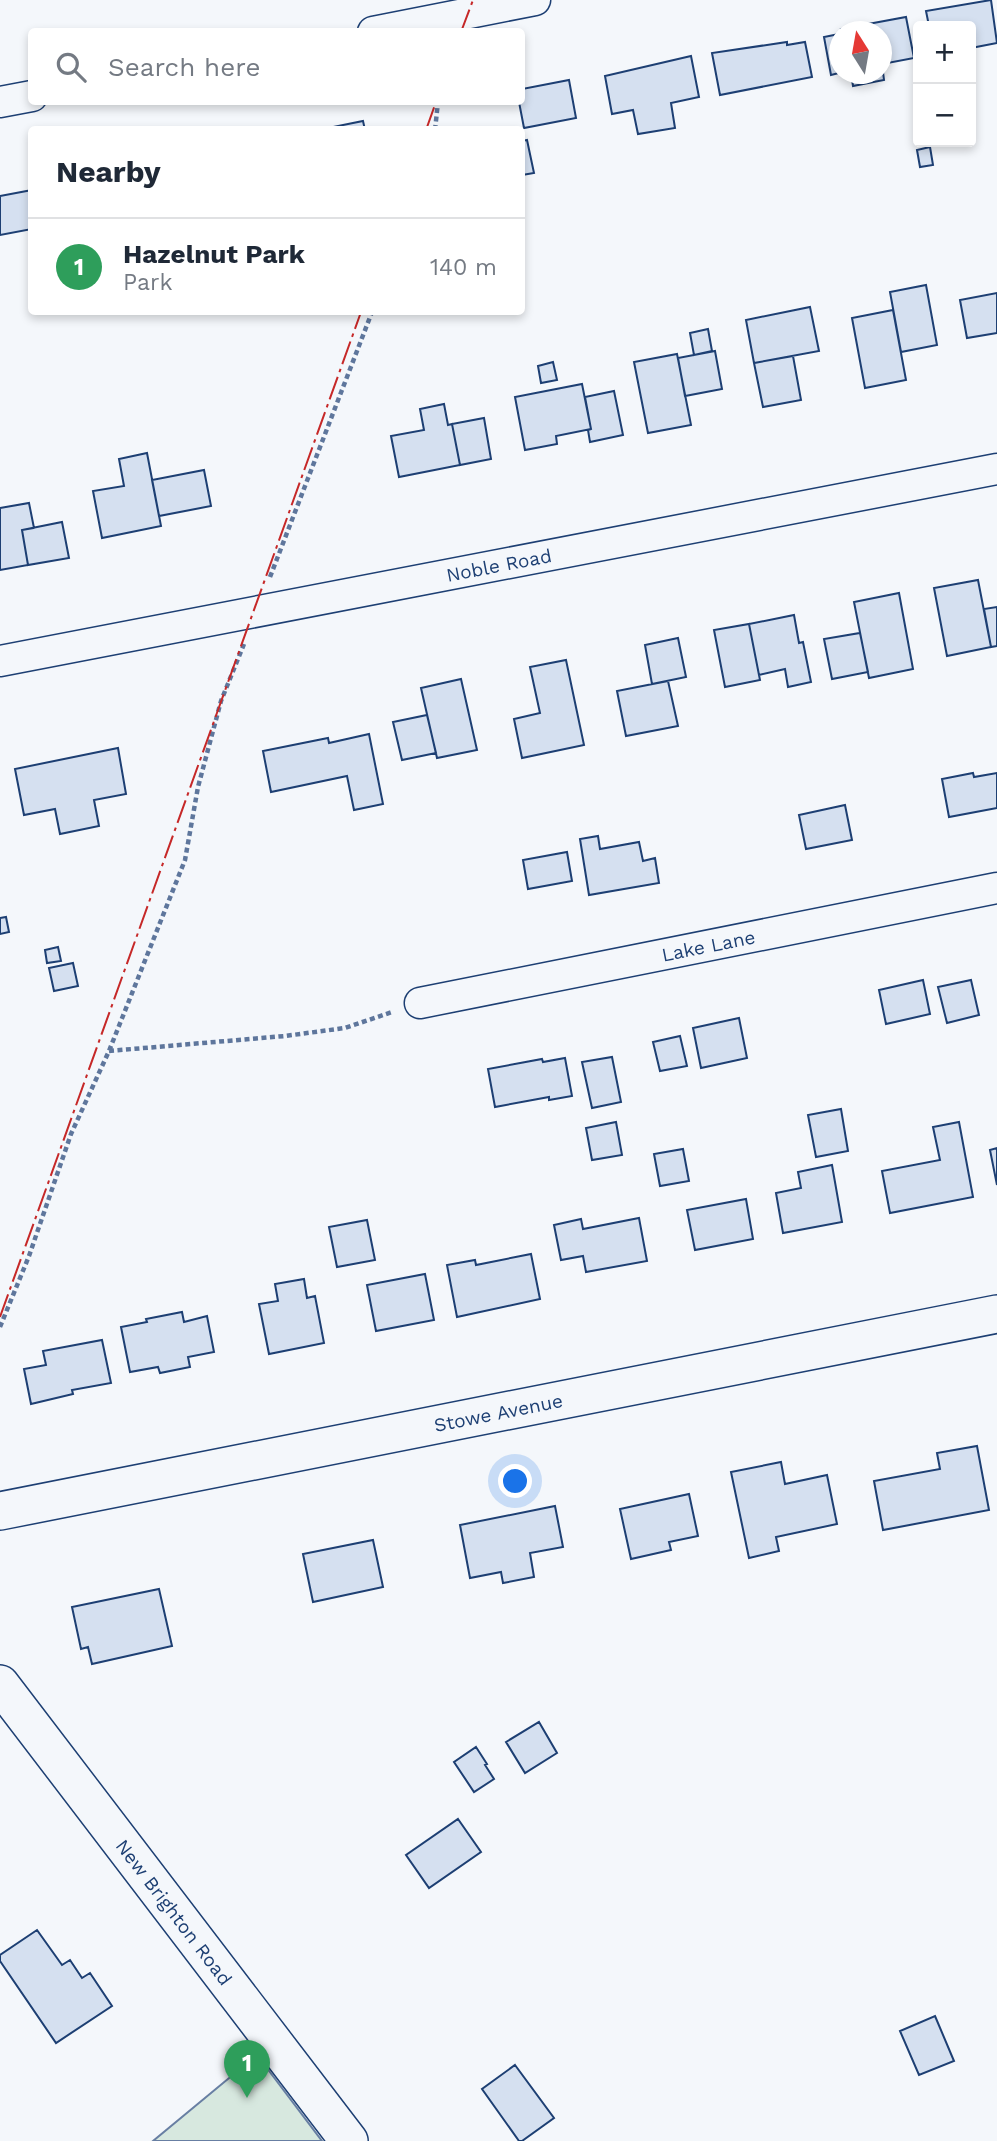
<!DOCTYPE html>
<html lang="en">
<head>
<meta charset="utf-8">
<style>
  :root { --surface:#fff; --page:#f6f6f7; --text:#1f2937; --muted:#747a83; --line:#e0e1e3; --accent:#111827 }
  body { margin:0; font-family:"Work Sans",sans-serif; background:var(--page); color:var(--text) }
  .controls { position:absolute; right:21px; top:21px; display:grid; overflow:hidden; border-radius:7px; box-shadow:0 4px 10px #0003 }
  .controls button { width:63px; height:63px; display:grid; place-items:center; padding:0; border:0; border-bottom:2px solid var(--line); background:var(--surface); color:var(--text); font:35px sans-serif }
  .compass { position:absolute; left:829px; top:21px; width:63px; height:63px; border-radius:50%; background:var(--surface); box-shadow:0 4px 10px #0003; rotate:349deg }
  .you { position:absolute; left:516px; top:1482px; width:24px; height:24px; margin:-18px; border:5px solid #fff; border-radius:50%; background:#1a73e8; box-shadow:0 0 0 10px #1a73e833 }
  .badge { display:grid; place-items:center; width:46px; height:46px; border-radius:50%; background:var(--accent); color:#fff; font-size:23px; font-weight:700 }
  .pin { position:absolute; translate:-50% -58px; filter:drop-shadow(0 2px 4px #0008) }
  .pin::after { content:''; position:absolute; top:37px; width:24px; height:21px; background:inherit; clip-path:polygon(0 0,100% 0,50% 100%) }
  .list { margin:0; padding:0; list-style:none }
  h2 { display:flex; justify-content:space-between; align-items:center; height:91px; margin:0; padding:0 28px; font-size:30px }
  h2 small { font-size:23px; font-weight:400; color:var(--muted) }
  .list li { display:grid; grid-template-columns:46px 1fr auto; gap:21px; align-items:center; box-sizing:border-box; height:98px; padding:0 28px; border-top:2px solid var(--line) }
  .list b { display:block; font-size:26px; white-space:nowrap }
  .list p { margin:0; font-size:23px; white-space:nowrap; color:var(--muted) }
  .list em { font-size:23px; font-style:normal; color:var(--muted) }
  .icon { flex:none; width:38px; height:38px; fill:none; stroke:currentColor; stroke-width:2; stroke-linecap:round; stroke-linejoin:round }
  .map { position:relative; flex:none; width:997px; height:2141px; overflow:hidden }
  .search { position:absolute; background:var(--surface); box-shadow:0 4px 10px #0003; left:28px; top:28px; width:497px; height:77px; display:flex; align-items:center; gap:18px; box-sizing:border-box; padding:0 24px; border-radius:7px; color:var(--muted); font-size:26px }
  .panel { position:absolute; background:var(--surface); box-shadow:0 4px 10px #0003; left:28px; top:126px; width:497px; height:189px; border-radius:7px }
  .map>svg:first-child { display:block }
</style>
</head>
<body>
<div class="map">
<svg width="997" height="2141" viewBox="0 0 997 2141">
  <rect width="100%" height="100%" fill="#f4f7fb"/>
  <path fill="#d7e8df" stroke="#687fa3" stroke-width="2" d="M257,2055l65,86h-169z"/>
  <path fill="#d5e0f0" stroke="#1d3f73" stroke-width="2" d="M991,0l6,43 -26,5v-22h-42l-3,-15z
    M906,17l8,41 -32,6 2,16 -31,6 -2,-12h30v-42h-39l-1,-3z
    M839,34v39l-8,2 -7,-38z
    M787,42v3l18,-3 7,35 -92,18 -8,-42z
    M691,56l8,41 -28,6 4,25 -37,6 -5,-24 -21,4 -7,-38z
    M569,80l7,38 -52,10 -5,-26h3v-13z
    M363,121l2,9h-37v-2z
    M527,140l7,33 -12,2v-34z
    M930,147l3,18 -13,2 -3,-17z
    M32,190v39l-32,6v-39z
    M926,285l11,60 -36,7 -11,-60z
    M997,293v40l-30,5 -7,-38z
    M810,307l9,44 -65,12 -8,-43z
    M893,310l13,70 -41,8 -13,-70z
    M708,329l4,22 -18,4 -4,-22z
    M715,351l7,38 -37,7 -7,-38z
    M677,354l14,71 -43,8 -14,-71z
    M793,356l8,44 -38,7 -9,-44z
    M553,362l4,18 -16,3 -3,-17z
    M582,384l9,45 -35,7 1,8 -32,6 -10,-53z
    M614,391l9,44 -33,7 -2,-12 3,-1 -6,-32z
    M444,404l4,21 4,-1 8,41 -61,12 -8,-41 33,-6 -4,-21z
    M484,418l7,41 -31,6 -8,-41z
    M147,453l14,73 -59,12 -9,-47 31,-5 -5,-27z
    M204,470l7,36 -52,10 -7,-36z
    M29,503l5,25 -12,2 6,35 -28,5v-62z
    M62,522l7,36 -41,7 -6,-35z
    M978,580l13,67 -44,9 -13,-68z
    M899,593l14,76 -44,9 -15,-76z
    M997,607v39l-6,1 -7,-38z
    M794,615l5,28 4,-1 8,40 -23,5 -3,-18 -26,6 -10,-51z
    M749,624l11,56 -35,7 -11,-57z
    M860,633l8,39 -36,7 -8,-40z
    M678,638l8,39 -34,7 -7,-39z
    M566,660l18,85 -62,13 -8,-39 26,-6 -10,-46z
    M461,679l16,71 -40,8 -16,-70z
    M668,681l10,45 -52,10 -9,-45z
    M427,715l9,38 -34,7 -9,-38z
    M369,734l14,70 -29,6 -7,-34 -76,16 -8,-41 65,-13 1,5z
    M118,748l8,46 -32,6 5,26 -39,8 -5,-25 -31,6 -9,-46z
    M973,773l1,4 23,-4v35l-48,9 -7,-38z
    M845,805l7,35 -46,9 -7,-34z
    M598,836l2,13 39,-7 4,19 12,-3 4,25 -70,12 -9,-56z
    M567,852l5,29 -44,8 -5,-29z
    M6,917l3,15 -9,2v-16z
    M58,947l3,14 -14,2 -2,-13z
    M73,963l5,23 -24,5 -5,-23z
    M923,980l7,34 -44,10 -7,-34z
    M971,980l8,35 -32,8 -9,-36z
    M739,1018l8,40 -46,10 -8,-40z
    M680,1036l7,30 -27,5 -7,-29z
    M612,1057l9,45 -29,6 -10,-46z
    M565,1058l7,38 -23,4v-3l-54,10 -7,-38 54,-10 1,3z
    M841,1109l7,42 -32,6 -8,-42z
    M616,1122l6,33 -30,5 -6,-32z
    M959,1122l14,75 -83,16 -8,-42 58,-11 -7,-33z
    M997,1148v37l-7,-35z
    M683,1149l6,32 -29,5 -6,-32z
    M832,1165l10,57 -59,11 -7,-40 25,-5 -3,-16z
    M746,1199l7,40 -58,11 -8,-40z
    M639,1218l8,43 -61,11 -3,-16 -22,4 -7,-35 27,-6 2,10z
    M367,1220l8,40 -38,7 -8,-40z
    M531,1254l9,45 -83,18 -10,-52 28,-5 1,5z
    M425,1274l9,46 -58,11 -9,-46z
    M304,1279l3,19 8,-2 9,47 -55,11 -10,-50 19,-3 -3,-17z
    M182,1312l2,10 23,-6 7,36 -26,5 2,10 -30,6 -2,-6 -28,5 -9,-45 26,-5 -1,-3z
    M102,1340l9,43 -39,7 1,4 -42,10 -7,-35 22,-4 -3,-14z
    M977,1446l12,64 -106,20 -9,-49 66,-12 -3,-16z
    M781,1462l4,22 42,-9 10,49 -61,13 3,14 -30,7 -18,-86z
    M689,1494l9,42 -29,6 2,8 -40,9 -11,-50z
    M555,1506l8,41 -33,6 4,24 -31,6 -2,-11 -31,6 -10,-53z
    M373,1540l10,47 -70,15 -10,-48z
    M159,1589l13,57 -80,18 -4,-17 -7,2 -9,-42z
    M539,1722l18,31 -32,20 -19,-31z
    M476,1747l11,17 -2,1 9,14 -20,13 -20,-30z
    M458,1819l23,33 -52,36 -23,-33z
    M37,1930l25,35 8,-5 12,18 8,-5 22,33 -56,37 -56,-82v-6z
    M935,2016l19,45 -35,14 -19,-44z
    M515,2065l39,53 -32,23h-3l-37,-52z"/>
  <g fill="none" stroke-linecap="round" stroke-linejoin="round">
    <g stroke="#1d3f73" stroke-width="33">
      <g id="minor">
        <path d="M373,32l162,-32"/>
        <path d="M0,102l32,-6"/>
        <path id="s1" d="M0,661l997,-192"/>
        <path id="s2" d="M420,1003l577,-115"/>
      </g>
    </g>
    <g stroke="#1d3f73" stroke-width="40">
      <g id="tertiary">
        <path id="s3" d="M0,1511l997,-197"/>
        <path id="s4" d="M0,1684l349,457"/>
      </g>
    </g>
    <path stroke="#5e769c" stroke-width="4.5" stroke-dasharray="5 3.5" stroke-linecap="butt" d="M435,130l3,-28
      M270,577l102,-265
      M109,1051l176,-15 60,-8 47,-16
      M0,1327l29,-71 42,-122 38,-83 76,-191 13,-73 23,-86 23,-57"/>
    <use href="#minor" stroke="#f4f7fb" stroke-width="30"/>
    <use href="#tertiary" stroke="#f4f7fb" stroke-width="37"/>
    <path stroke="#c62828" stroke-width="2" stroke-dasharray="24 5 3.5 5" stroke-linecap="butt" d="M461,32l12,-32
      M426,130l10,-28
      M0,1317l361,-1005"/>
  </g>
  <g text-anchor="middle" stroke-width="5" stroke-linejoin="round" paint-order="stroke">
    <g font-size="19" fill="#1d3f73" stroke="#f4f7fb">
      <text dy="7" stroke="none"><textPath href="#s1" startOffset="508">Noble Road</textPath></text>
      <text dy="7" stroke="none"><textPath href="#s2" startOffset="294">Lake Lane</textPath></text>
      <text dy="7" stroke="none"><textPath href="#s3" startOffset="508">Stowe Avenue</textPath></text>
      <text dy="7" stroke="none"><textPath href="#s4" startOffset="287">New Brighton Road</textPath></text>
    </g>
  </g>
</svg>
<div class="controls">
<button>+</button>
<button>−</button>
</div>
<svg class="compass" viewBox="-18 -18 36 36"><path d="M0-13l5 13h-10z" fill="#e53935"/><path d="M0 13l5-13h-10z" fill="#747a83"/></svg>
<div class="you"></div>
<div class="pin badge" style="left:247px;top:2098px;background:#2e9e5b">1</div>
<div class="search"><svg class="icon" aria-label="search" viewBox="0 0 24 24"><circle cx="10" cy="10" r="6"/><path d="M15 15l6 6"/></svg>Search here</div>
<section class="panel">
<h2>Nearby<small></small></h2>
<ul class="list">
<li><span class="badge" style="background:#2e9e5b">1</span><div><b>Hazelnut Park</b><p>Park</p></div><em>140 m</em></li>
</ul>
</section>
</div>
</body>
</html>
